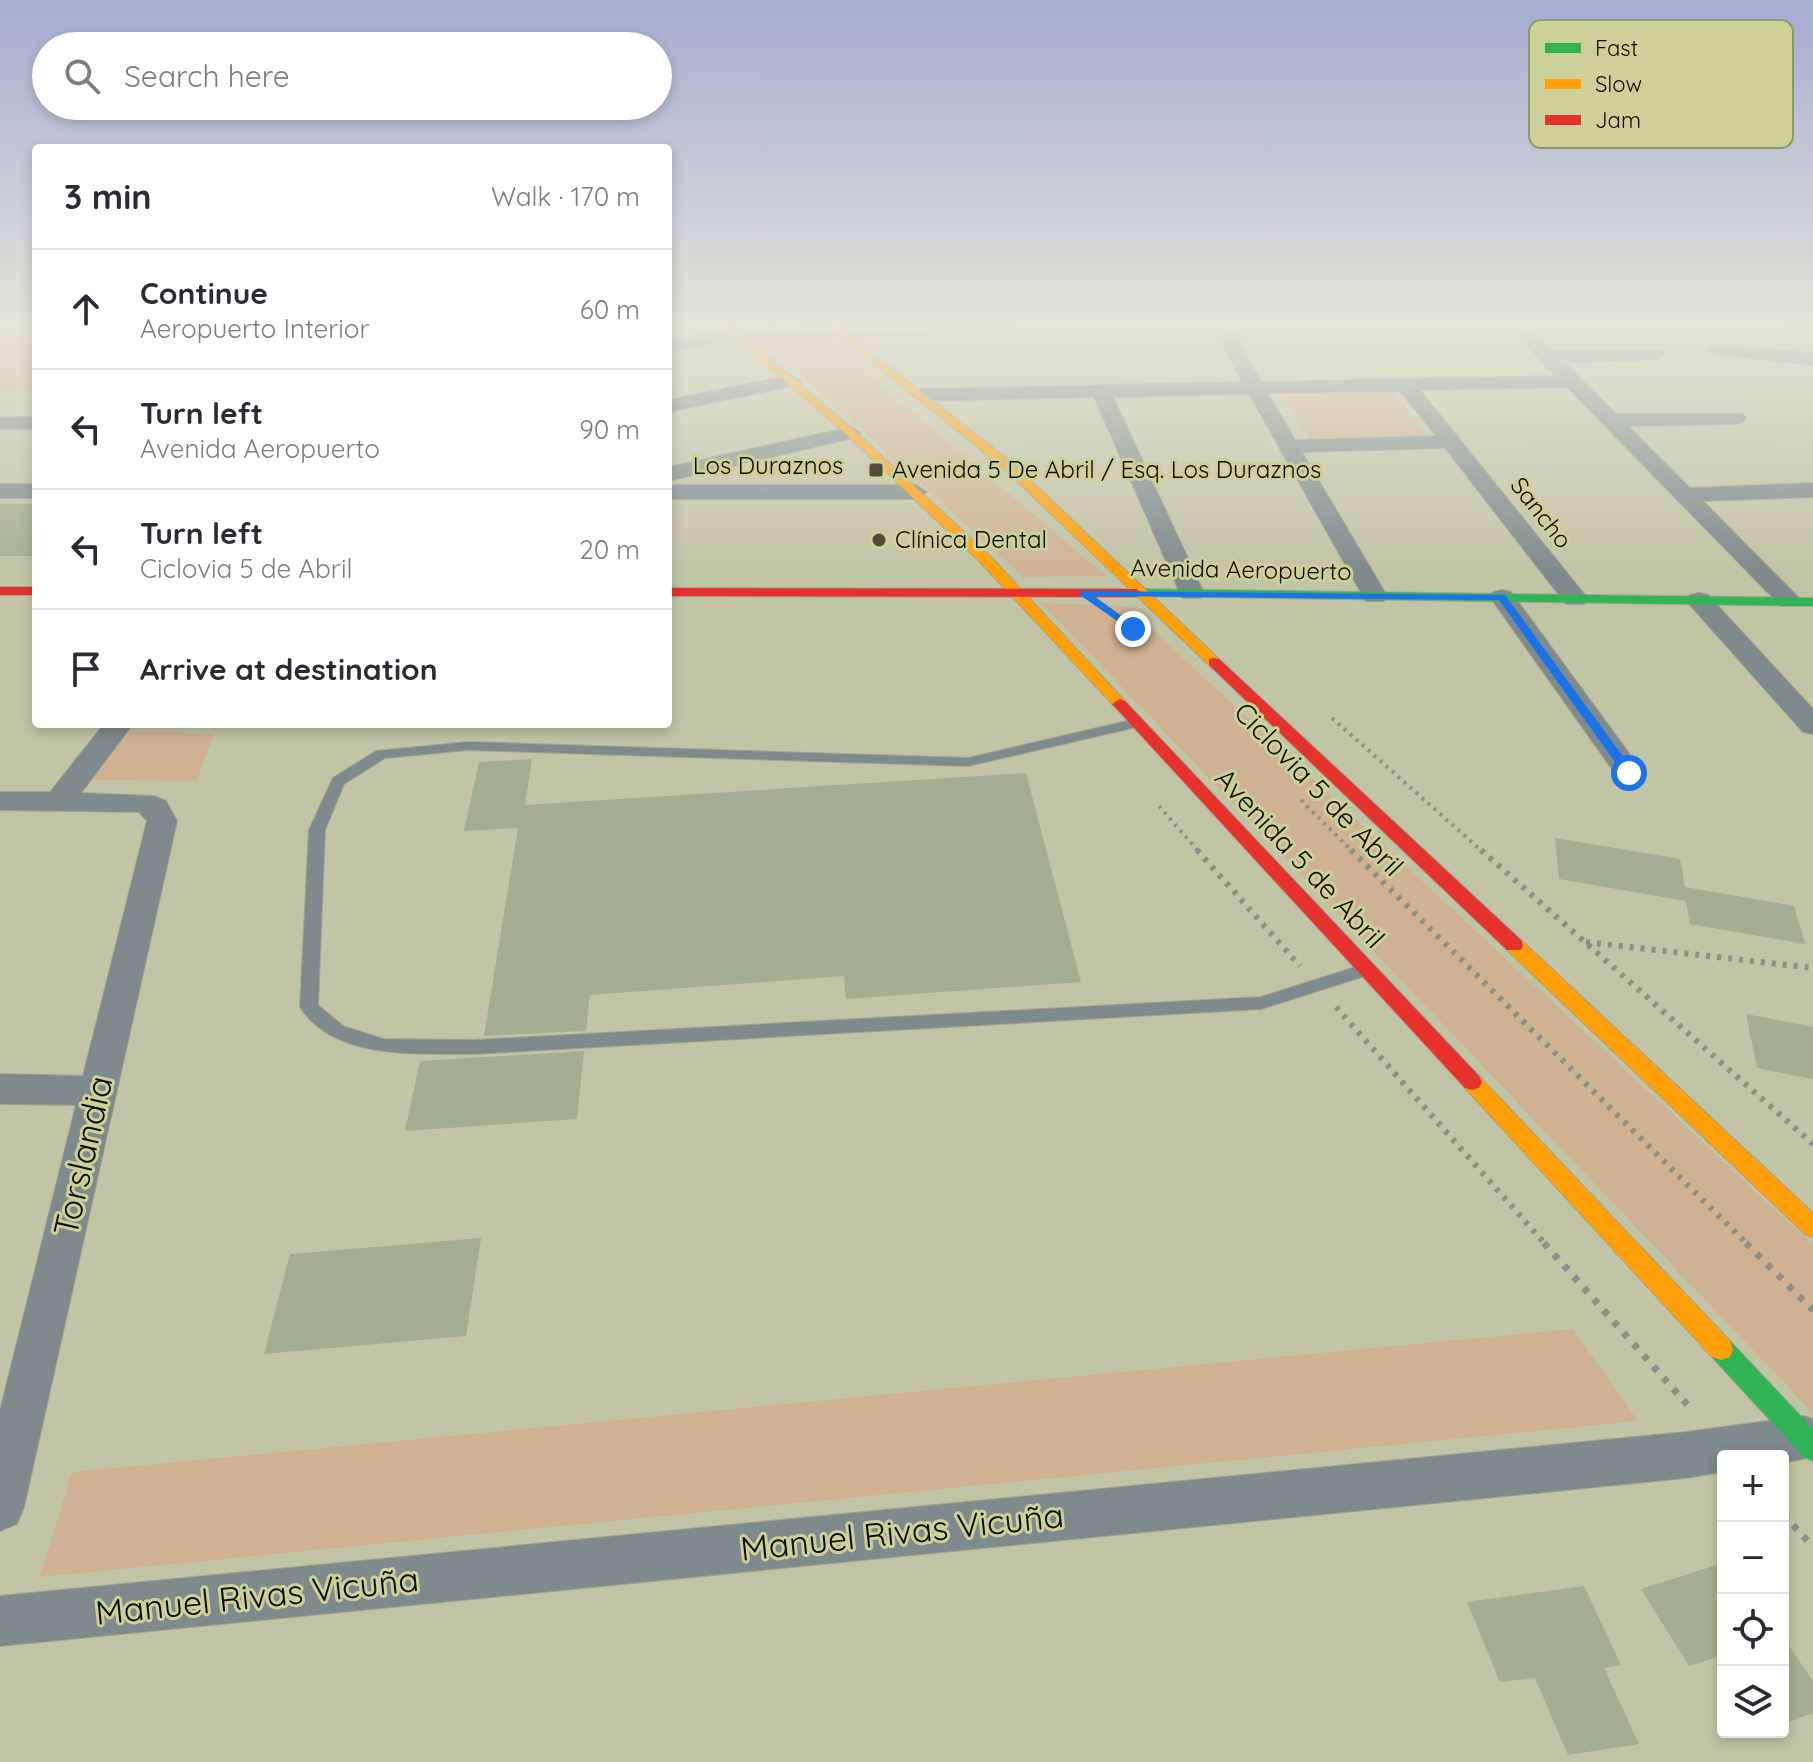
<!DOCTYPE html>
<html lang="en">
<head>
<meta charset="utf-8">
<style>
  :root { --surface:#fff; --page:#f2f2f3; --text:#2b2b33; --muted:#7c7c81; --line:#e1e1e2 }
  body { margin:0; font-family:Quicksand,sans-serif; background:var(--page); color:var(--text) }
  .controls { position:absolute; right:24px; bottom:24px; display:grid; overflow:hidden; border-radius:8px; box-shadow:0 4px 12px #0003 }
  .controls button { width:72px; height:72px; display:grid; place-items:center; padding:0; border:0; border-bottom:2px solid var(--line); background:var(--surface); color:var(--text); font:40px sans-serif }
  .stop { position:absolute; width:24px; height:24px; margin:-18px; border:6px solid #1a73e8; border-radius:50%; background:#fff }
  .stop.end { background:#1a73e8; border-color:#fff; box-shadow:0 2px 8px #0008 }
  .list { margin:0; padding:0; list-style:none }
  h2 { display:flex; justify-content:space-between; align-items:center; height:104px; margin:0; padding:0 32px; font-size:34px }
  h2 small { font-size:26px; font-weight:400; color:var(--muted) }
  .list li { display:grid; grid-template-columns:52px 1fr auto; gap:24px; align-items:center; box-sizing:border-box; height:120px; padding:0 32px; border-top:2px solid var(--line) }
  .list b { display:block; font-size:30px; white-space:nowrap }
  .list p { margin:0; font-size:26px; white-space:nowrap; color:var(--muted) }
  .list em { font-size:26px; font-style:normal; color:var(--muted) }
  .icon { flex:none; width:44px; height:44px; fill:none; stroke:currentColor; stroke-width:2; stroke-linecap:round; stroke-linejoin:round }
  .map { position:relative; flex:none; width:1813px; height:1762px; overflow:hidden }
  .search { position:absolute; background:var(--surface); box-shadow:0 4px 12px #0003; left:32px; top:32px; width:640px; height:88px; display:flex; align-items:center; gap:20px; box-sizing:border-box; padding:0 28px; border-radius:44px; color:var(--muted); font-size:30px }
  .panel { position:absolute; background:var(--surface); box-shadow:0 4px 12px #0003; left:32px; top:144px; width:640px; height:584px; border-radius:8px }
  .map>svg:first-child { display:block }
</style>
</head>
<body>
<div class="map">
<svg width="1813" height="1762" viewBox="0 0 1813 1762">
  <rect width="100%" height="100%" fill="#c2c4a6"/>
  <path fill="#cfb292" d="M15,326h21v64h-36v-52z
    M827,339l279,237 -82,1 -259,-235z
    M1391,389l38,48 -119,4 -31,-48z
    M1042,603l85,3 686,639v168z
    M129,731l85,3 -17,47 -105,-1z
    M1573,1329l65,92 -1598,156 32,-105z"/>
  <path fill="#a5ae92" d="M0,504h36v52h-36z
    M532,759l-7,46 501,-32 55,209 -235,17 -2,-23 -254,19 -4,36 -102,5 34,-208 -54,3 15,-69z
    M1555,838l125,21 5,28 109,19 11,38 -115,-20 -4,-23 -127,-22z
    M1746,1014l67,13v52l-56,-11z
    M584,1051l-7,68 -172,12 15,-70z
    M481,1238l-15,98 -202,18 26,-100z
    M1723,1563v92l-34,11 -48,-77z
    M1584,1586l37,79 -17,3 35,76 -71,11 -33,-77 -35,4 -33,-80z
    M1783,1637l30,44v32l-30,11z"/>
  <g fill="none" stroke-linecap="round" stroke-linejoin="round">
    <g stroke="#a2a48e" stroke-width="2">
      <path id="lane" d="M1136,719l5,1 2,3 -2,3 -173,40 -500,-16 -83,8 -41,26 -19,46 -7,175 25,21 40,13 91,1 787,-43 104,-33 6,2 3,4 -3,4 -110,35 -787,45c-55,-1 -139,7 -174,-47l9,-177 24,-52 43,-27 92,-9 500,16z"/>
    </g>
    <g stroke="#a2a48e" stroke-width="2">
      <path id="street" d="M867,326h285l-9,5 -408,8 -67,13v-12l67,-11z
        M1219,326h18l7,25 17,31 294,-6 -47,-50h19l26,25 110,-1 2,4 -9,6 -92,2 52,52h127l3,4 -3,4 -7,2 -108,2 62,62 123,-5v14l-110,4 99,100 -3,5h-18l-214,-219 -147,3 164,204 3,5 -3,5h-18l-121,-156 -143,4 85,144 -3,5h-18l-3,-5 -114,-202 -136,3 91,196 -3,5h-18l-3,-5 -86,-196 -173,4 -10,-6 10,-6 321,-7 -16,-31zM1400,391l36,45 -141,4 -27,-47z
        M1718,344l95,9v12l-102,-11 -2,-4 2,-4z
        M791,375l10,6 -3,4 -130,27v-12z
        M0,417h36v12h-36z
        M851,427l10,6 -3,4 -190,44v-14z
        M0,484h36v14h-36z
        M668,485h248l11,7 -11,7h-248z
        M1502,590l9,2 128,175 5,6 -5,6 -10,3 -10,-3 -129,-182 3,-5z
        M1699,593l9,2 105,114v25l-10,-2 -113,-127 -3,-5 3,-5z
        M104,724h29l-52,69 73,3 12,5 11,20 -153,686 -7,17 -17,7v-120l76,-306 -76,-1v-30l83,2 64,-255 -8,-9 -139,-2v-18h50z
        M1804,1416l9,3v38l-30,6v-7h-60v16l-37,6 -1686,168v-50l1686,-164z"/>
    </g>
    <g stroke="#a2a48e" stroke-width="2">
      <path id="fast" d="M1136,589l677,9v8l-682,-10 -2,-3z
        M1721,1338l9,3 83,88v32l-9,-4 -92,-100 -3,-8 3,-8z"/>
    </g>
    <g stroke="#a2a48e" stroke-width="2">
      <path id="slow" d="M721,326h11l123,105 136,126 134,144 3,3 -3,3h-10l-134,-144 -134,-128z
        M826,326h11l172,134 210,199v6h-10l-208,-199z
        M1514,938l7,2 292,273v24l-8,-3 -298,-284 -2,-5 2,-5z
        M1472,1074l7,2 251,265 3,8 -3,8 -9,3 -9,-3 -247,-269 -3,-6 3,-6z"/>
    </g>
    <g stroke="#a2a48e" stroke-width="2">
      <path id="jam" d="M0,587h36v8h-36z
        M668,588l468,1 7,4 -7,4 -468,-1z
        M1214,658l5,1 302,281 2,5 -2,5h-14l-298,-285v-6z
        M1120,699l5,2 354,375 3,6 -3,6 -7,2 -7,-2 -350,-381 -3,-3z"/>
    </g>
    <path stroke="#8b9187" stroke-width="4" stroke-dasharray="3 5" stroke-linecap="butt" d="M1332,718l151,134
      M1301,800l52,52
      M1159,806l40,46"/>
    <path stroke="#8b9187" stroke-width="6" stroke-dasharray="4 7" stroke-linecap="butt" d="M1197,850l103,116
      M1351,850l397,395
      M1481,850l332,294
      M1586,942l227,26
      M1336,1007l210,238"/>
    <path stroke="#8b9187" stroke-width="7" stroke-dasharray="6 9" stroke-linecap="butt" d="M1544,1243l148,167
      M1746,1243l67,67
      M1783,1514l30,33"/>
    <use href="#lane" fill="#7f8a8c" fill-rule="evenodd"/>
    <use href="#street" fill="#7f8a8c" fill-rule="evenodd"/>
    <use href="#fast" fill="#30b455" fill-rule="evenodd"/>
    <use href="#slow" fill="#ff9f0a" fill-rule="evenodd"/>
    <use href="#jam" fill="#e5322d" fill-rule="evenodd"/>
  </g>
  <linearGradient id="sky" x2="0" y2="1"><stop stop-color="#a4acd2"/><stop offset="0.57" stop-color="#e4e4d7"/><stop offset="1" stop-color="#e4e4d7" stop-opacity="0"/></linearGradient>
  <rect width="1813" height="573" fill="url(#sky)"/>
  <path fill="#1a73e8" d="M1080,591l425,4 130,178 -10,3 -126,-176 -405,-4 43,31v4l-4,1 -53,-37z"/>
  <g fill="#4c4d3a" stroke="#ccd199" stroke-width="3">
    <rect x="868" y="462" width="16" height="16" rx="4"/>
    <circle cx="879" cy="540" r="8"/>
  </g>
  <g text-anchor="middle" stroke-width="6" stroke-linejoin="round" paint-order="stroke">
    <g font-size="24" fill="#0c0d00" stroke="#ccd199">
      <text x="768" y="474">Los Duraznos</text>
      <text transform="translate(1541 513) rotate(52)" y="8">Sancho</text>
      <text transform="translate(1241 570) rotate(1)" y="8">Avenida Aeropuerto</text>
    </g>
    <g font-size="24" fill="#0c0d00" stroke="#ccd199" text-anchor="start">
      <text x="892" y="478">Avenida 5 De Abril / Esq. Los Duraznos</text>
      <text x="895" y="548">Clínica Dental</text>
    </g>
    <g font-size="28" fill="#0c0d00" stroke="#ccd199">
      <text transform="translate(1319 789) rotate(46)" y="10">Ciclovia 5 de Abril</text>
      <text transform="translate(1300 858) rotate(47)" y="10">Avenida 5 de Abril</text>
    </g>
    <g font-size="34" fill="#0c0d00" stroke="#ccd199">
      <text transform="translate(83 1156) rotate(-77)" y="12">Torslandia</text>
      <text transform="translate(902 1532) rotate(-6)" y="12">Manuel Rivas Vicuña</text>
      <text transform="translate(257 1596) rotate(-6)" y="12">Manuel Rivas Vicuña</text>
    </g>
  </g>
  <rect x="1529" y="20" width="264" height="128" rx="12" fill="#ccd199" stroke="#92966b" stroke-width="2"/>
  <rect x="1545" y="43" width="36" height="10" fill="#30b455"/>
  <rect x="1545" y="79" width="36" height="10" fill="#ff9f0a"/>
  <rect x="1545" y="115" width="36" height="10" fill="#e5322d"/>
  <g font-size="22" fill="#0c0d00">
    <text x="1595" y="56">Fast</text>
    <text x="1595" y="92">Slow</text>
    <text x="1595" y="128">Jam</text>
  </g>
</svg>
<div class="controls">
<button>+</button>
<button>−</button>
<button><svg class="icon" aria-label="locate" viewBox="0 0 24 24"><circle cx="12" cy="12" r="6"/><path d="M12 2v4M12 18v4M2 12h4M18 12h4"/></svg></button>
<button><svg class="icon" aria-label="layers" viewBox="0 0 24 24"><path d="M12 4l9 5-9 5-9-5zM3 14l9 5 9-5"/></svg></button>
</div>
<div class="stop" style="left:1629px;top:773px"></div>
<div class="stop end" style="left:1133px;top:629px"></div>
<div class="search"><svg class="icon" aria-label="search" viewBox="0 0 24 24"><circle cx="10" cy="10" r="6"/><path d="M15 15l6 6"/></svg>Search here</div>
<section class="panel">
<h2>3 min<small>Walk · 170 m</small></h2>
<ul class="list">
<li><svg class="icon" aria-label="ahead" viewBox="0 0 24 24"><path d="M12 20V5M6 11l6-6 6 6"/></svg><div><b>Continue</b><p>Aeropuerto Interior</p></div><em>60 m</em></li>
<li><svg class="icon" aria-label="left" viewBox="0 0 24 24"><path d="M17 20v-9H6M10 6l-5 5 5 5"/></svg><div><b>Turn left</b><p>Avenida Aeropuerto</p></div><em>90 m</em></li>
<li><svg class="icon" aria-label="left" viewBox="0 0 24 24"><path d="M17 20v-9H6M10 6l-5 5 5 5"/></svg><div><b>Turn left</b><p>Ciclovia 5 de Abril</p></div><em>20 m</em></li>
<li><svg class="icon" aria-label="arrive" viewBox="0 0 24 24"><path d="M6 21V4h12l-3 4 3 4H6"/></svg><div><b>Arrive at destination</b></div></li>
</ul>
</section>
</div>
</body>
</html>
